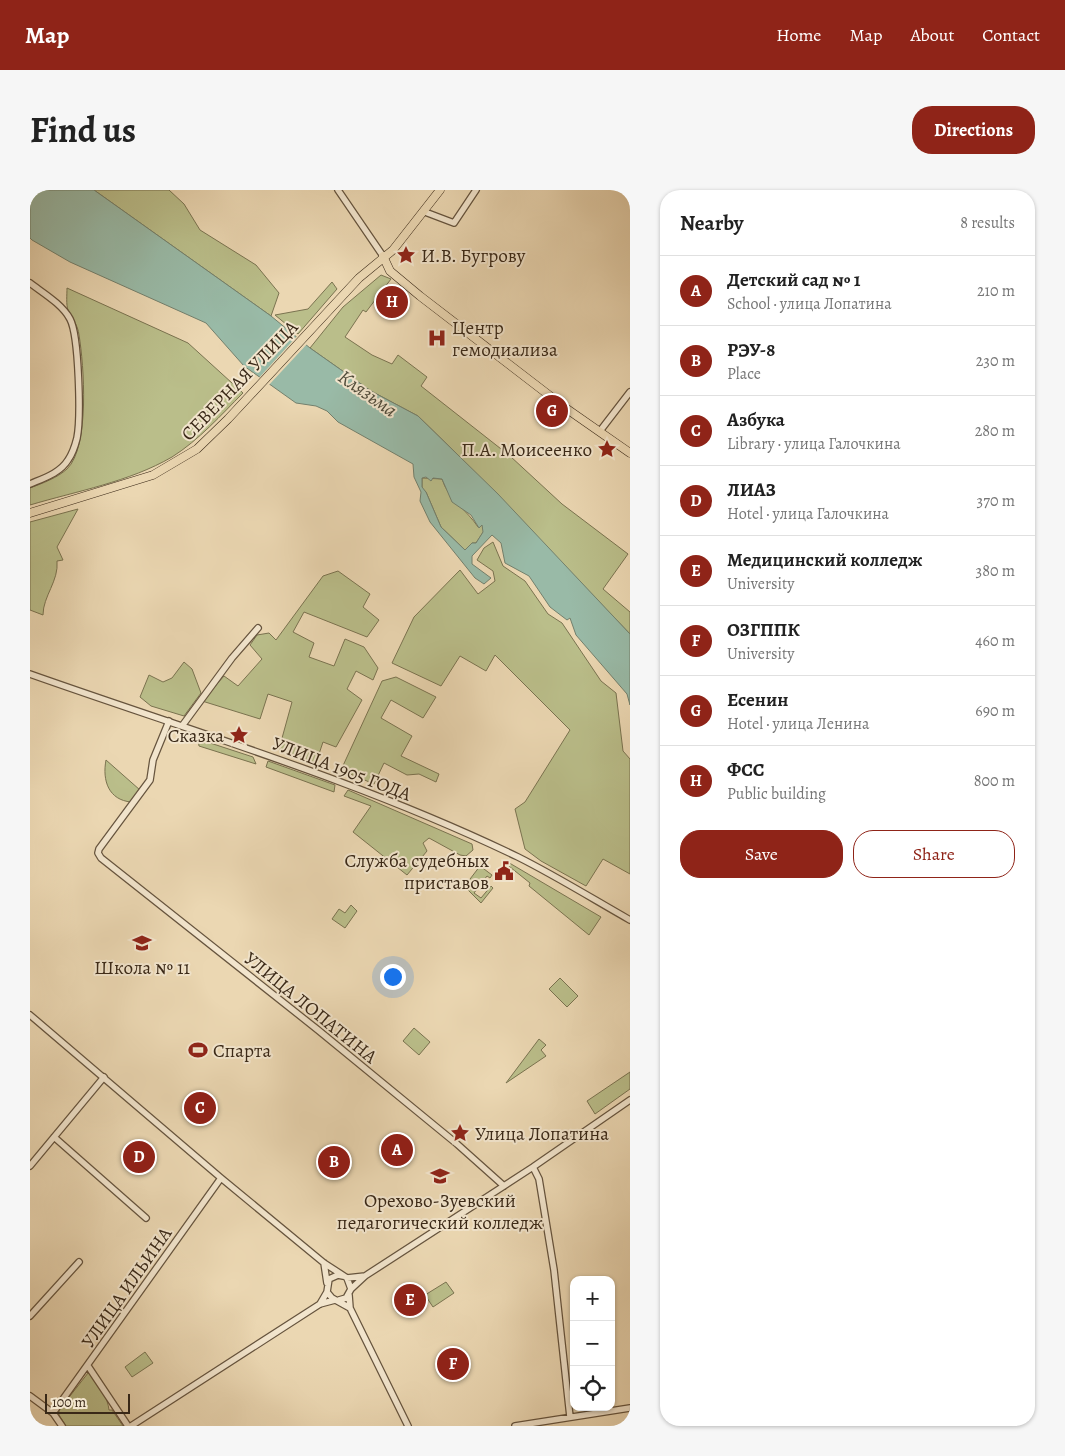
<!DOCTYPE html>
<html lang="en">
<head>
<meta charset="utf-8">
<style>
  :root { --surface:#fff; --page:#f6f6f6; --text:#222; --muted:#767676; --line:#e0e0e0; --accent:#8f2418 }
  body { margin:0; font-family:Alegreya,serif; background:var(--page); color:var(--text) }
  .controls { position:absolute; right:15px; bottom:15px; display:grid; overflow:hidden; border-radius:10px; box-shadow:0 1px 4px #0004 }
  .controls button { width:45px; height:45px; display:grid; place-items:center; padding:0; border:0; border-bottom:1px solid var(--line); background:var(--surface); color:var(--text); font:25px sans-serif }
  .scale { position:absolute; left:15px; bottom:12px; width:85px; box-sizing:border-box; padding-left:5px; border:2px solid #392817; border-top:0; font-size:14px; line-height:18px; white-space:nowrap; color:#392817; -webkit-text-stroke:4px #f2e5cd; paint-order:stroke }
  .you { position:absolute; left:362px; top:786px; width:18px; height:18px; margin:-12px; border:4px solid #fff; border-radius:50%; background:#1a73e8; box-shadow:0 0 0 8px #1a73e833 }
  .badge { display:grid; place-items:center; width:32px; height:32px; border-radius:50%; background:var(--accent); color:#fff; font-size:16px; font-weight:700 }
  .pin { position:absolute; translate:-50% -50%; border:2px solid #fff; box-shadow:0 1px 5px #0006 }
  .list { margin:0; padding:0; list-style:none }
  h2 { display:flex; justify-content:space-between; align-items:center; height:65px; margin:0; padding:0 20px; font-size:21px }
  h2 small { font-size:16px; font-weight:400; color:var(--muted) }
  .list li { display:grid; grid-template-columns:32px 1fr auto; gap:15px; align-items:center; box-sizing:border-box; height:70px; padding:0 20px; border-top:1px solid var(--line) }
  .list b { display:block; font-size:19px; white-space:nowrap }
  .list p { margin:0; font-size:16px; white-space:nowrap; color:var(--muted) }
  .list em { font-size:16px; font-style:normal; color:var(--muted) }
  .actions { display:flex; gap:10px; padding:15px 20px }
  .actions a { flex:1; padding:11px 0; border:1px solid var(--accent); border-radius:20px; text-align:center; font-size:18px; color:var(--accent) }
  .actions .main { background:var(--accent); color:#fff }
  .icon { flex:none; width:28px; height:28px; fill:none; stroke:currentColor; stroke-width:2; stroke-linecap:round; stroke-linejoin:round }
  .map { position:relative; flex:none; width:600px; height:1236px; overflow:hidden; border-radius:20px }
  header { display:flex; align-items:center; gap:30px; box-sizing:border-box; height:70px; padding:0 25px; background:var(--accent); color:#fff }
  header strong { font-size:24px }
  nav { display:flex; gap:28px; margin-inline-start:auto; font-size:18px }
  .intro { display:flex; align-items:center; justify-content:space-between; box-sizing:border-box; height:120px; padding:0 30px }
  h1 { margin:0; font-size:35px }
  .button { padding:12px 22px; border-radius:20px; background:var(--accent); color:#fff; font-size:18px; font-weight:700 }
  main { display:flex; gap:30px; padding:0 30px }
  aside { flex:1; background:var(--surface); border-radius:20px; box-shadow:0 1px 4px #0004 }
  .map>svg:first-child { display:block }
</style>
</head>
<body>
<header>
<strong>Map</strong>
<nav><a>Home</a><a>Map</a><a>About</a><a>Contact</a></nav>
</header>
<div class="intro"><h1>Find us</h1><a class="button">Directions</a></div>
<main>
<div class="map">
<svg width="600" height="1236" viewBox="0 0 600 1236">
  <rect width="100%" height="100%" fill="#ebd7b2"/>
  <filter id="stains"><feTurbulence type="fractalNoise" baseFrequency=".004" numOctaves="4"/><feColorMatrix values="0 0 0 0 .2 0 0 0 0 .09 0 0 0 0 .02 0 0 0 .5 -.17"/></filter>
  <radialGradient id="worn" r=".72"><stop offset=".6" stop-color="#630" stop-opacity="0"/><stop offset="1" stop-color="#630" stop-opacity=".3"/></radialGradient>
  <path fill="#babe8a" stroke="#7a7350" d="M64,0h75l15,14 16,26 56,35 23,28 -8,23z
    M351,85l10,4 -25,33 -3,-2 -18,27 27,18 20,9 6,-9 29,22 -6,9 89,70 52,48 66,50 -25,35 27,23v22l-174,-181 -38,-37 -47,-25 -61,-43 33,-41z
    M302,92l5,7 -39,45 -23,-19 33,-6z
    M37,98l121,55 55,50c-22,22 -44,47 -71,64 -43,25 -95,34 -142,48v-17c13,-5 27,-10 37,-19 23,-22 17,-104 12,-134 -1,-10 -7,-16 -11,-25 -2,-5 -1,-16 -1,-22z
    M392,288l20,1c6,20 25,31 36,48l4,-2 2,6 -8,12h-4l-7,7 -24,-23 -15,-35 -4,-4z
    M48,319l-21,38 6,13 -6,1c2,20 -14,35 -14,54l-13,-5v-88z
    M463,352l10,24 22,15 23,33 14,9 39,58 15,12 7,58 7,8v115l-27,-15 -17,27 -45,-25 -16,-12 -10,-40 10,-7 45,-72 -75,-75 -9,16 -26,-15 -19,30 -49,-23 22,-46 46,-47 18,24 17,-13 -2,-10 -16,-11 7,-12z
    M308,381l32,23 -7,13 16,13 -12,17 -63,-25 -11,20 21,11 -5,14 25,9 11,-27 19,8 14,21 -5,12 -17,-9 -9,18 15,11 -26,47 -13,-5 -7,21 -37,-14 13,-47 -24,-8 -8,25 -58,-18 22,-25 14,10 24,-27 -12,-14 7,-10 12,-2 7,7 47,-64z
    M154,472l8,7 9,24 -17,23 -33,-10 -11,-9 9,-22 14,7 9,-4z
    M366,487l40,20 -13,21 -32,-18 -10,18 31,18 -11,20 38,18 -3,8 -17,-8 -12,1 -23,-12 -10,21 -33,-14 41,-89z
    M168,549l55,18 3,7 -57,-18z
    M76,570l34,30 -9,12c-22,-2 -29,-21 -25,-42z
    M238,571l67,24 -1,7 -68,-25z
    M318,600l124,54 1,6 -7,6 -6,-1 -31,-17 -6,5 4,8 -20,24 -54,-43 18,-26 -27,-10z
    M476,671l95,56 -12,18 -60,-49 1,-3 -25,-20z
    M450,676l12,9 -2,3 -3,-2 -13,17 7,5 10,-12 2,2 -12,15 -14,-14h-5l-4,-4 2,-4 7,2z
    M321,715l6,6 -12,17 -13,-9 7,-10 6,4z
    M530,788l18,18 -11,11 -18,-18z
    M384,838l16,14 -11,13 -16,-14z
    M509,849l7,6 -5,5 5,6 -40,27z
    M600,882v17l-35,25 -8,-13z
    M416,1092l8,11 -21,14 -8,-12z
    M115,1162l8,11 -21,14 -7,-10z
    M58,1183c11,7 20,26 21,37h3l11,16h-57l-7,-11v-5z"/>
  <path fill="#99baa7" stroke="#73806d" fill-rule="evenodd" d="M0,0h64l177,126 39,32 61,43 47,25 80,78 132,140v71l-3,-11 -51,-59 -6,-17 -3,2 -17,-13 -21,-31 -24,-13 -4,-20 -9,-8 -20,21v8l19,14 -7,6 -9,-6 -45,-56 -10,-21 1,-9 -7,-15 -1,-13 -75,-42 -11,-11 -11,-5 -20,-3 -52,-37 -38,-43 -136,-61 -38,-22 -2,-2zM396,287l5,4 2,-3 9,1 10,23 19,13 8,13 3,-3 1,7 -7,11h-4l-7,7 -24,-23 -15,-35 -4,-5v-9z"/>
  <path fill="#ebd7b2" d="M268,145l10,8 -40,43 -10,-7z"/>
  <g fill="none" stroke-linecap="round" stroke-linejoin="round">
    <g stroke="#66543e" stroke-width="8">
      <path id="minor" d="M308,0l45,66
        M395,22l29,11 22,-33
        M0,93c13,10 32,21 40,36 9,17 11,99 7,119 -2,8 -4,15 -9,22 -8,13 -24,18 -38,24
        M570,241l30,-39
        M0,484c164,58 331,107 488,183 38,19 75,42 112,63
        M139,531l-16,39 -3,20 -51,69 -1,4 3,5 217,172 139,114 47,42
        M152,536l50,-68 26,-30
        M0,825l191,163 103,85 23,15 4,11
        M24,947l92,81
        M0,976l74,-89
        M503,977l6,12 15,91 16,147
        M294,1073l3,20
        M317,1088l18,-2
        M297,1102l5,6 18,10
        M319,1105l1,13 58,118
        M309,1110l7,-2 5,-9 14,-13 168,-109 97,-67
        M290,1114l7,-12 2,-13 9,-4 5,1
        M0,1126l49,-54
        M58,1176l40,60
        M0,1206l23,17 9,13
        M23,1223l168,-235
        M101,1236l189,-122 15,-4
        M485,1236l115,-18"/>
    </g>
    <g stroke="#392817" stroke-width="9">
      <path id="major" d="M353,66l7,15 30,25 147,113 63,44
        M0,323l123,-38 44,-26 31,-30 131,-141 34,-28 47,-60"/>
    </g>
    <use href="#minor" stroke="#f2e5cd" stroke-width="5.5"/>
    <use href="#major" stroke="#ebd7b2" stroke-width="8"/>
  </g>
  <defs>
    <g id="sight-bare" transform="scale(1.5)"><path d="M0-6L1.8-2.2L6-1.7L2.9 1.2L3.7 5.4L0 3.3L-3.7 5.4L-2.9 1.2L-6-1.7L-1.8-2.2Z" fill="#8f2418" stroke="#f2e5cd" stroke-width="2.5" paint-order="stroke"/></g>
    <g id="hospital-bare" transform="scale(1.5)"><path d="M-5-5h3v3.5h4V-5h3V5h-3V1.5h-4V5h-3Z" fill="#8f2418" stroke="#f2e5cd" stroke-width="2.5" paint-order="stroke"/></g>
    <g id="civic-bare" transform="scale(1.5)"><path d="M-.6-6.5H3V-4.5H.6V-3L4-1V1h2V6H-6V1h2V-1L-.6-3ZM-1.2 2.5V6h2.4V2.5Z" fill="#8f2418" stroke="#f2e5cd" stroke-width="2.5" paint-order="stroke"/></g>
    <g id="school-bare" transform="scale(1.5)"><path d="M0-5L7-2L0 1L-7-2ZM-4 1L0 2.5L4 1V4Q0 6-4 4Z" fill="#8f2418" stroke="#f2e5cd" stroke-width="2.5" paint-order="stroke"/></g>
    <g id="stadium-bare" transform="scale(1.5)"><path d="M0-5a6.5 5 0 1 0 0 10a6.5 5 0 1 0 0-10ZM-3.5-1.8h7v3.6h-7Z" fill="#8f2418" stroke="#f2e5cd" stroke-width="2.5" paint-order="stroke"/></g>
    <g id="university-bare" transform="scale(1.5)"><path d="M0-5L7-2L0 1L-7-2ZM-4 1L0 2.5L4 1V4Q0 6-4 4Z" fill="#8f2418" stroke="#f2e5cd" stroke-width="2.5" paint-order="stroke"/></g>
  </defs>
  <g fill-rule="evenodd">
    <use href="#sight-bare" x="376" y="65"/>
    <use href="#hospital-bare" x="407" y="148"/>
    <use href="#sight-bare" x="577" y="259"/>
    <use href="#sight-bare" x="209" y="545"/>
    <use href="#civic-bare" x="474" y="681"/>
    <use href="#school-bare" x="112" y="753"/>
    <use href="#stadium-bare" x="168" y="860"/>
    <use href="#sight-bare" x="430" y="943"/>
    <use href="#university-bare" x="410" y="986"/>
  </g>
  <g text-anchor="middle" stroke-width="4" stroke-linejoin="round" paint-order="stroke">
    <g font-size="19" fill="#392817" stroke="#f2e5cd" text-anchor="start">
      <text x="391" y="72">И.В. Бугрову</text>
      <text x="422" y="144">Центр<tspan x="422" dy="22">гемодиализа</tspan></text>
      <text x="562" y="266" text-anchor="end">П.А. Моисеенко</text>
      <text x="194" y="552" text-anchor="end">Сказка</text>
      <text x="459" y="677" text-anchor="end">Служба судебных<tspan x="459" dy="22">приставов</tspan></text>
      <text x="112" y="784" text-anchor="middle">Школа № 11</text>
      <text x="183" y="867">Спарта</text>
      <text x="445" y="950">Улица Лопатина</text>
      <text x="410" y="1017" text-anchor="middle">Орехово-Зуевский<tspan x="410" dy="22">педагогический колледж</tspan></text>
    </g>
    <g font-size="19" fill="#392817" stroke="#f2e5cd">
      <text transform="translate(209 190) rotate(-46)" y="7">СЕВЕРНАЯ УЛИЦА</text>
      <text transform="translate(312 578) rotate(21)" y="7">УЛИЦА 1905 ГОДА</text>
      <text transform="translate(281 817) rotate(39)" y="7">УЛИЦА ЛОПАТИНА</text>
      <text transform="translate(96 1097) rotate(-55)" y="7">УЛИЦА ИЛЬИНА</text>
    </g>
    <g font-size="20" font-style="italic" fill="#514c3b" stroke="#f2e5cd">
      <text transform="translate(338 203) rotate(35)" y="7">Клязьма</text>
    </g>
  </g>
  <rect width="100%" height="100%" filter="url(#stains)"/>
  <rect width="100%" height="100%" fill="url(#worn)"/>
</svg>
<div class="controls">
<button>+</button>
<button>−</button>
<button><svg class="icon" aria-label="locate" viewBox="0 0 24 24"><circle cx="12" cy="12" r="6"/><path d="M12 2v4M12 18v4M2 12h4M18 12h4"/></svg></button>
</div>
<div class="scale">100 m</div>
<div class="you"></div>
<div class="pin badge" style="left:367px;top:960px">A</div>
<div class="pin badge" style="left:304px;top:972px">B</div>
<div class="pin badge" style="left:170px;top:918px">C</div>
<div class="pin badge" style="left:109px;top:967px">D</div>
<div class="pin badge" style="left:380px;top:1110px">E</div>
<div class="pin badge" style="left:423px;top:1174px">F</div>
<div class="pin badge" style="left:522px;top:221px">G</div>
<div class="pin badge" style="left:362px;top:112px">H</div>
</div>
<aside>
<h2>Nearby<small>8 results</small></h2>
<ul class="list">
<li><span class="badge">A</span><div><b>Детский сад № 1</b><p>School · улица Лопатина</p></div><em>210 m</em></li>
<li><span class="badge">B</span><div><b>РЭУ-8</b><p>Place</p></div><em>230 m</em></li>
<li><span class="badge">C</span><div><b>Азбука</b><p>Library · улица Галочкина</p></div><em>280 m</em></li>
<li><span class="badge">D</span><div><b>ЛИАЗ</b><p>Hotel · улица Галочкина</p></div><em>370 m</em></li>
<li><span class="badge">E</span><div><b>Медицинский колледж</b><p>University</p></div><em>380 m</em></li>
<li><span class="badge">F</span><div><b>ОЗГППК</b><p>University</p></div><em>460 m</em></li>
<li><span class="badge">G</span><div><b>Есенин</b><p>Hotel · улица Ленина</p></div><em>690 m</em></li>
<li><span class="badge">H</span><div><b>ФСС</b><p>Public building</p></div><em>800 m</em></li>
</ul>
<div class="actions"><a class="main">Save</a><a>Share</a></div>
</aside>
</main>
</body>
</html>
